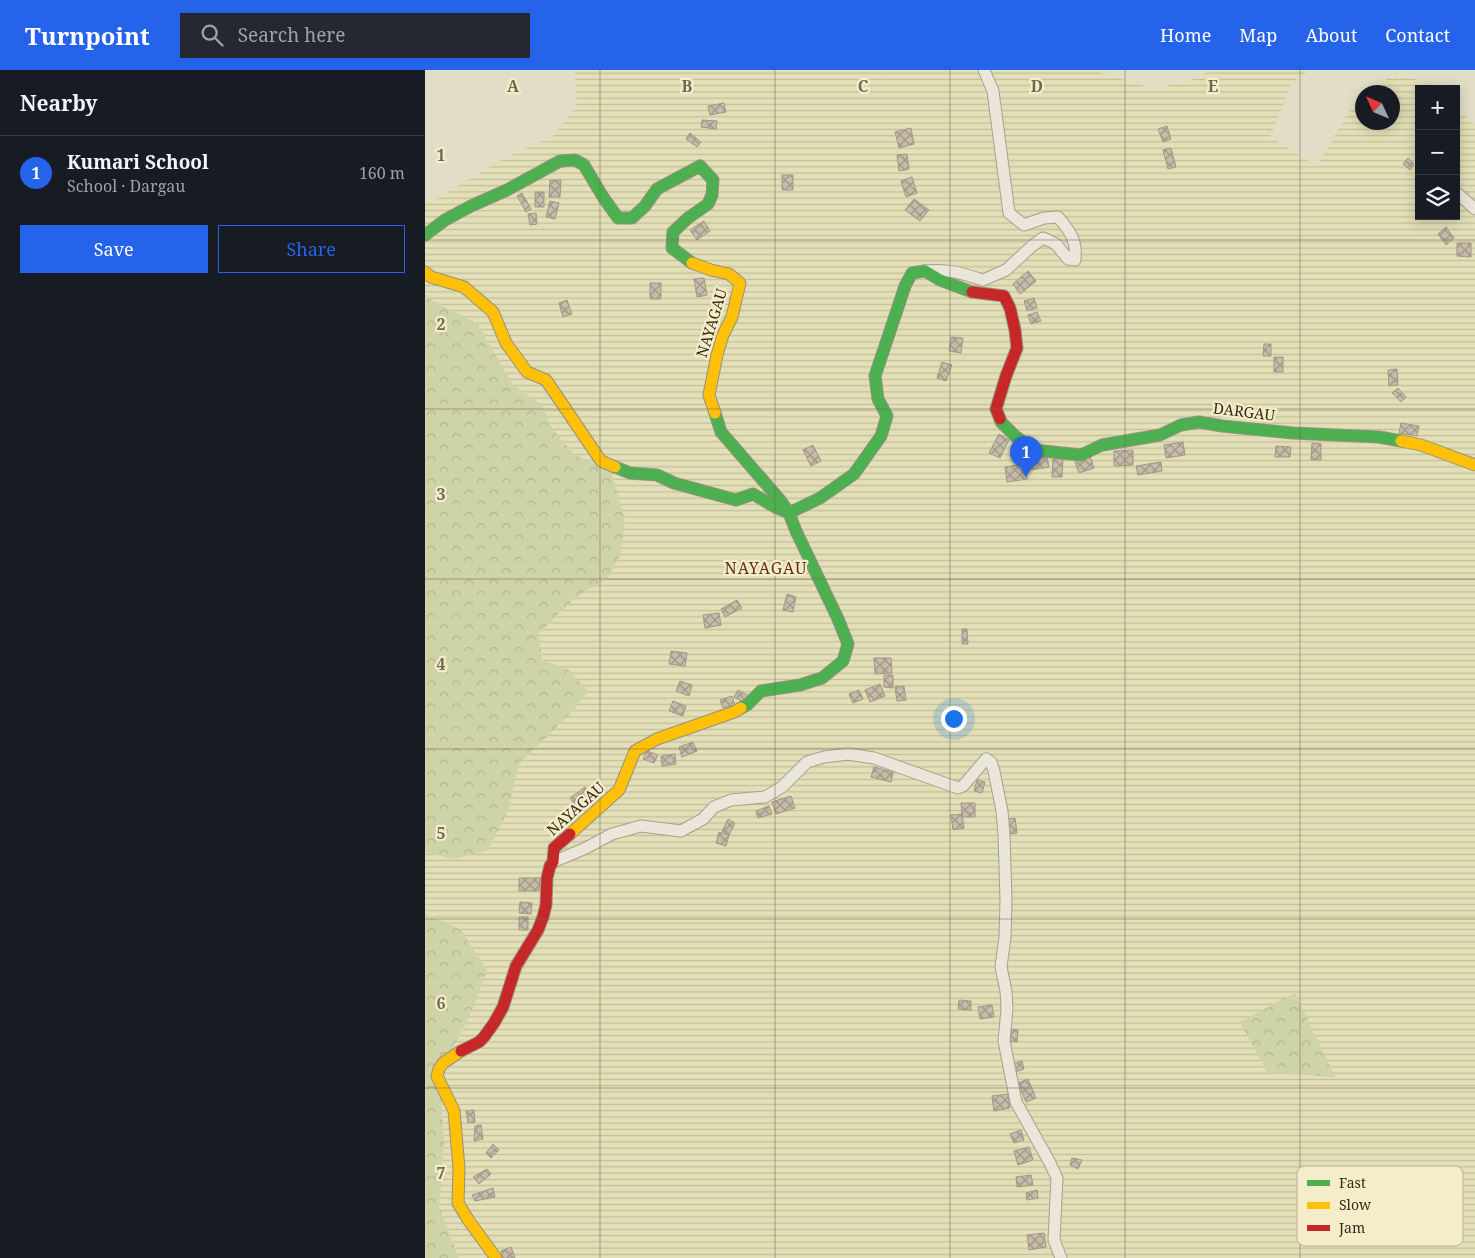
<!DOCTYPE html>
<html lang="en">
<head>
<meta charset="utf-8">
<style>
  :root { --surface:#171b24; --page:#242831; --text:#f1f3f6; --muted:#9ea1a6; --line:#363941; --accent:#2563eb }
  body { margin:0; font-family:"Noto Serif",serif; background:var(--page); color:var(--text) }
  .controls { position:absolute; right:15px; top:15px; display:grid; overflow:hidden; border-radius:0px; box-shadow:0 2px 12px #0003 }
  .controls button { width:45px; height:45px; display:grid; place-items:center; padding:0; border:0; border-bottom:1px solid var(--line); background:var(--surface); color:var(--text); font:25px sans-serif }
  .compass { position:absolute; left:930px; top:15px; width:45px; height:45px; border-radius:50%; background:var(--surface); box-shadow:0 2px 12px #0003; rotate:314deg }
  .you { position:absolute; left:528px; top:648px; width:18px; height:18px; margin:-12px; border:4px solid #fff; border-radius:50%; background:#1a73e8; box-shadow:0 0 0 8px #1a73e833 }
  .badge { display:grid; place-items:center; width:32px; height:32px; border-radius:50%; background:var(--accent); color:#fff; font-size:16px; font-weight:700 }
  .pin { position:absolute; translate:-50% -41px; filter:drop-shadow(0 1px 2px #0008) }
  .pin::after { content:''; position:absolute; top:26px; width:18px; height:15px; background:inherit; clip-path:polygon(0 0,100% 0,50% 100%) }
  .list { margin:0; padding:0; list-style:none }
  h2 { display:flex; justify-content:space-between; align-items:center; height:65px; margin:0; padding:0 20px; font-size:21px }
  h2 small { font-size:16px; font-weight:400; color:var(--muted) }
  .list li { display:grid; grid-template-columns:32px 1fr auto; gap:15px; align-items:center; box-sizing:border-box; height:75px; padding:0 20px; border-top:1px solid var(--line) }
  .list b { display:block; font-size:19px; white-space:nowrap }
  .list p { margin:0; font-size:16px; white-space:nowrap; color:var(--muted) }
  .list em { font-size:16px; font-style:normal; color:var(--muted) }
  .actions { display:flex; gap:10px; padding:15px 20px }
  .actions a { flex:1; padding:11px 0; border:1px solid var(--accent); border-radius:0px; text-align:center; font-size:18px; color:var(--accent) }
  .actions .main { background:var(--accent); color:#fff }
  .icon { flex:none; width:28px; height:28px; fill:none; stroke:currentColor; stroke-width:2; stroke-linecap:round; stroke-linejoin:round }
  .map { position:relative; flex:none; width:1050px; height:1188px; overflow:hidden }
  header { display:flex; align-items:center; gap:30px; box-sizing:border-box; height:70px; padding:0 25px; background:var(--accent); color:#fff }
  header strong { font-size:24px }
  nav { display:flex; gap:28px; margin-inline-start:auto; font-size:18px }
  .search { width:350px; height:45px; background:var(--page); display:flex; align-items:center; gap:12px; box-sizing:border-box; padding:0 18px; border-radius:0px; color:var(--muted); font-size:19px }
  main { display:flex }
  aside { flex:1; background:var(--surface) }
  .map>svg:first-child { display:block }
</style>
</head>
<body>
<header>
<strong>Turnpoint</strong>
<div class="search"><svg class="icon" aria-label="search" viewBox="0 0 24 24"><circle cx="10" cy="10" r="6"/><path d="M15 15l6 6"/></svg>Search here</div>
<nav><a>Home</a><a>Map</a><a>About</a><a>Contact</a></nav>
</header>
<main>
<aside>
<h2>Nearby<small></small></h2>
<ul class="list">
<li><span class="badge">1</span><div><b>Kumari School</b><p>School · Dargau</p></div><em>160 m</em></li>
</ul>
<div class="actions"><a class="main">Save</a><a>Share</a></div>
</aside>
<div class="map">
<svg width="1050" height="1188" viewBox="0 0 1050 1188">
  <defs>
    <pattern id="farmland-rules" width="6" height="5" patternUnits="userSpaceOnUse" patternTransform="scale(1.25)"><rect width="6" height="5" fill="#e3dfb6"/><path d="M0 2.5h6" fill="none" stroke="#c3bf9c"/></pattern>
    <pattern id="forest-crowns" width="20" height="18" patternUnits="userSpaceOnUse" patternTransform="scale(1.25)"><rect width="20" height="18" fill="#cfd3a8"/><path d="M2 6a3 3 0 1 1 6 0M12 15a3 3 0 1 1 6 0" fill="none" stroke="#b2b590"/></pattern>
    <pattern id="building-cross-hatch" width="8" height="8" patternUnits="userSpaceOnUse" patternTransform="scale(1.25)"><rect width="8" height="8" fill="#c6bba8"/><path d="M0 0l8 8M0 8l8-8" fill="none" stroke="#a29888"/></pattern>
  </defs>
  <rect width="100%" height="100%" fill="#e2ddc7"/>
  <path fill="url(#farmland-rules)" d="M150,0h302l7,3 4,-3h211l3,3 52,16 44,-11 12,-8h99l-17,13 -22,54 47,29 35,-60 10,-8 1,24h30v-30h-24l26,-19 45,14 1,2h-22v127h37v-110l19,20v1132h-1016l-20,-51 5,-62 -4,-71 32,-63 15,-41 -27,-41 -35,-15v-62l29,7 54,-48 11,-47 53,-52 16,-21 -19,-21 -27,-10 -3,-28 36,-34 34,-21 2,-106 -36,-16 -22,-25 -11,-25 -30,-21 -35,-61 -44,-22 -8,-7v-91l11,-4 67,-40 51,-24 23,-30z"/>
  <path fill="url(#forest-crowns)" d="M0,224l8,7 44,22 35,61 30,21 11,25 22,25 36,16 14,49 -5,35 -11,22 -34,21 -36,35 3,27 27,10 19,21 -16,21 -53,52 -11,47 -20,39 -34,9 -29,-7z
    M0,844l35,15 27,41 -15,41 -32,63 4,71 -5,62 20,51h-34z
    M870,923l40,84 -68,-5 -27,-50z"/>
  <path fill="url(#building-cross-hatch)" stroke="#a19887" d="M299,33l2,9 -16,3 -2,-9z
    M277,50l15,1 -1,8 -15,-2z
    M742,56l4,13 -8,3 -5,-13z
    M486,58l3,16 -15,4 -4,-16z
    M265,63l11,9 -4,5 -11,-8z
    M746,78l5,19 -8,2 -5,-19z
    M482,84l2,15 -10,2 -2,-16z
    M983,88l6,6 -4,6 -7,-6z
    M357,105h11v15h-11z
    M487,107l5,16 -11,4 -5,-16z
    M125,110h11l-1,17h-11z
    M110,122h9v15h-9z
    M97,123l9,16 -5,3 -9,-16z
    M489,129l15,11 -9,11 -15,-11z
    M125,131l9,2 -4,16 -9,-2z
    M111,143l1,11 -7,1 -2,-11z
    M279,151l6,10 -13,9 -7,-10z
    M1021,157l8,11 -8,7 -8,-11z
    M1032,173h14v14l-14,-1z
    M603,201l8,10 -16,13 -7,-10z
    M279,208l3,17 -10,2 -3,-18z
    M225,213h11v16h-11z
    M609,228l3,10 -10,3 -3,-10z
    M142,230l5,14 -9,3 -4,-14z
    M612,242l4,9 -10,3 -3,-9z
    M526,267l12,1 -2,15 -12,-2z
    M839,274h7v12h-8z
    M849,287h9v15h-9z
    M517,292l10,3 -6,16 -9,-3z
    M972,299l1,16 -9,1 -1,-16z
    M973,318l8,9 -5,5 -9,-9z
    M976,353l18,3 -2,10 -18,-3z
    M574,364l10,6 -9,18 -11,-5z
    M758,372l2,13 -19,3 -2,-13z
    M887,373l9,1v16h-10z
    M388,375l8,16 -10,5 -8,-16z
    M851,376l15,1 -1,10h-15z
    M708,380v15l-19,1v-15z
    M665,386l4,12 -15,5 -4,-11z
    M622,387l2,10 -18,3 -2,-10z
    M628,389h10l-1,18h-10z
    M736,392l1,9 -24,4 -2,-9z
    M600,394l2,15 -20,3 -2,-15z
    M362,524l9,3 -3,15 -10,-2z
    M312,530l5,8 -17,9 -4,-8z
    M294,543l2,12 -16,3 -2,-13z
    M537,559h5l1,15h-6z
    M246,581l16,2 -2,13 -16,-2z
    M449,588h17l1,15 -17,1z
    M459,605h9v13l-9,-1z
    M255,611l12,4 -3,11 -13,-5z
    M455,614l5,12 -15,6 -5,-12z
    M479,616l2,14 -9,1 -2,-14z
    M313,620l11,6 -4,7 -11,-6z
    M434,620l4,9 -10,4 -4,-9z
    M307,626l3,9 -12,3 -3,-8z
    M248,631l13,5 -3,10 -14,-5z
    M268,672l4,9 -15,6 -3,-10z
    M222,681l11,4 -4,8 -11,-4z
    M250,684l1,10 -14,2 -1,-10z
    M449,697l19,5 -2,10 -20,-5z
    M552,710l8,2 -3,11 -8,-2z
    M160,717l10,14 -15,11 -10,-14z
    M366,726l4,12 -19,6 -4,-12z
    M536,733h14v14h-13z
    M344,736l3,8 -14,4 -2,-7z
    M537,744l2,14 -11,2 -2,-15z
    M590,748l2,15 -7,1 -2,-15z
    M303,749l7,4 -6,12 -7,-4z
    M294,762l10,3 -3,11 -10,-3z
    M94,808h21l-1,13h-20z
    M95,832l12,1 -1,11 -12,-1z
    M94,847h9v13h-9z
    M534,930l12,1v9l-13,-1z
    M567,935l2,12 -14,2 -2,-12z
    M585,959l8,1 -1,12 -8,-1z
    M597,991l2,8 -9,3 -2,-8z
    M603,1009l8,19 -10,4 -8,-19z
    M583,1024l2,14 -16,3 -2,-15z
    M49,1040l1,12 -7,1 -2,-12z
    M56,1055l2,14 -9,2 1,-15z
    M596,1060l3,10 -10,3 -4,-9z
    M68,1074l6,6 -8,8 -5,-5z
    M604,1077l4,13 -15,5 -4,-14z
    M647,1088l10,2 -4,9 -8,-4z
    M62,1099l4,5 -12,10 -6,-7z
    M606,1105l2,10 -16,2 -1,-10z
    M68,1118l2,9 -20,4 -3,-6z
    M612,1120l1,8 -11,2 -1,-7z
    M619,1163l2,14 -17,3 -2,-15z
    M86,1177l4,11h-12l-2,-7z"/>
  <g fill="none" stroke-linecap="round" stroke-linejoin="round">
    <g stroke="#a6a091" stroke-width="13">
      <path id="street" d="M1032,123l18,16
        M500,201c24,-2 36,2 58,9l23,-10 26,-24 11,-8 13,6 12,15 7,1c2,-20 -5,-29 -17,-43l-14,1 -20,7 -15,-12 -16,-122 -9,-21
        M128,792l33,-14 26,-14 29,-8 40,5 22,-12 11,-12 17,-7 34,-3 17,-10 25,-25 17,-5 24,-3 26,4 84,30 5,-2 23,-27 5,3 3,9 8,40 2,24 2,65 -1,37 -4,30 5,24 1,18 -3,32 12,61 34,61 7,15 -3,62 7,18"/>
    </g>
    <g stroke="#969081" stroke-width="13">
      <path id="fast" d="M0,165l20,-15 26,-14 36,-16 53,-29 15,-1 9,5 19,32 15,21h14l13,-12 12,-17 43,-23 13,14 -1,15 -4,9 -20,14 -15,14 -1,16 20,15
        M290,343l6,19 59,68 9,13 7,18 42,88 10,25 -5,17 -21,17 -22,7 -39,6 -14,14 -6,3
        M575,349l1,3 14,14 19,14 47,5 21,-10 58,-10 21,-10 18,-3 23,4 71,7 86,4 22,4
        M190,397l15,6 27,2 17,8 62,17 17,-6 22,13 14,6 31,-15 34,-24 27,-38 6,-20 -9,-17 -3,-23 30,-90 7,-13 13,-2 15,9 32,12"/>
    </g>
    <g stroke="#969081" stroke-width="13">
      <path id="slow" d="M267,193l19,7 18,4 11,9 -8,34 -9,18 -6,20 -8,40 6,18
        M0,202l6,5 33,10 29,25 13,31 21,29 19,8 55,81 14,6
        M976,371l20,4 54,20
        M145,764l49,-44 16,-39 22,-12 77,-27 7,-4
        M36,981l-18,12 -4,6 -2,7 17,35 5,57 -1,35 11,18 27,37"/>
    </g>
    <g stroke="#969081" stroke-width="13">
      <path id="jam" d="M547,222l32,4 6,12 5,22 2,18 -11,28 -10,33 4,10
        M36,981l18,-9 5,-5 10,-14 9,-16 13,-41 22,-36 5,-13 3,-12 1,-27 3,-12 3,-4 1,-14 16,-14"/>
    </g>
    <use href="#street" stroke="#eae6d9" stroke-width="11"/>
    <use href="#fast" stroke="#4caf50" stroke-width="11"/>
    <use href="#slow" stroke="#ffc107" stroke-width="11"/>
    <use href="#jam" stroke="#c62828" stroke-width="11"/>
  </g>
  <path fill="none" stroke="#716857" stroke-width="1" stroke-opacity="0.55" d="M175,0v1188M350,0v1188M525,0v1188M700,0v1188M875,0v1188M0,170h1050M0,339h1050M0,509h1050M0,679h1050M0,849h1050M0,1018h1050"/>
  <g text-anchor="middle" stroke-width="4.5" stroke-linejoin="round" paint-order="stroke">
    <g font-size="15" fill="#34291a" stroke="#f5edca">
      <text transform="translate(287 253) rotate(-73)" y="5">NAYAGAU</text>
      <text transform="translate(819 342) rotate(7)" y="5">DARGAU</text>
      <text transform="translate(151 739) rotate(-42)" y="5">NAYAGAU</text>
    </g>
    <g font-size="16" letter-spacing="1" fill="#612f19" stroke="#f5edca">
      <text x="341" y="504">NAYAGAU</text>
    </g>
  </g>
  <rect x="872" y="1096" width="166" height="80" rx="8" fill="#f5edca" stroke="#bbb295" stroke-width="1"/>
  <rect x="882" y="1110" width="23" height="6" fill="#4caf50"/>
  <rect x="882" y="1132" width="23" height="7" fill="#ffc107"/>
  <rect x="882" y="1155" width="23" height="6" fill="#c62828"/>
  <g font-size="14" fill="#34291a">
    <text x="914" y="1118">Fast</text>
    <text x="914" y="1140">Slow</text>
    <text x="914" y="1163">Jam</text>
  </g>
  <g font-size="16" text-anchor="middle" font-weight="bold" fill="#716857" stroke="#f5edca" stroke-width="4.5" stroke-linejoin="round" paint-order="stroke">
    <text x="88" y="22">A</text>
    <text x="262" y="22">B</text>
    <text x="438" y="22">C</text>
    <text x="612" y="22">D</text>
    <text x="788" y="22">E</text>
    <text x="16" y="91">1</text>
    <text x="16" y="260">2</text>
    <text x="16" y="430">3</text>
    <text x="16" y="600">4</text>
    <text x="16" y="769">5</text>
    <text x="16" y="939">6</text>
    <text x="16" y="1109">7</text>
  </g>
</svg>
<div class="controls">
<button>+</button>
<button>−</button>
<button><svg class="icon" aria-label="layers" viewBox="0 0 24 24"><path d="M12 4l9 5-9 5-9-5zM3 14l9 5 9-5"/></svg></button>
</div>
<svg class="compass" viewBox="-18 -18 36 36"><path d="M0-13l5 13h-10z" fill="#e53935"/><path d="M0 13l5-13h-10z" fill="#9ea1a6"/></svg>
<div class="you"></div>
<div class="pin badge" style="left:601px;top:407px">1</div>
</div>
</main>
</body>
</html>
